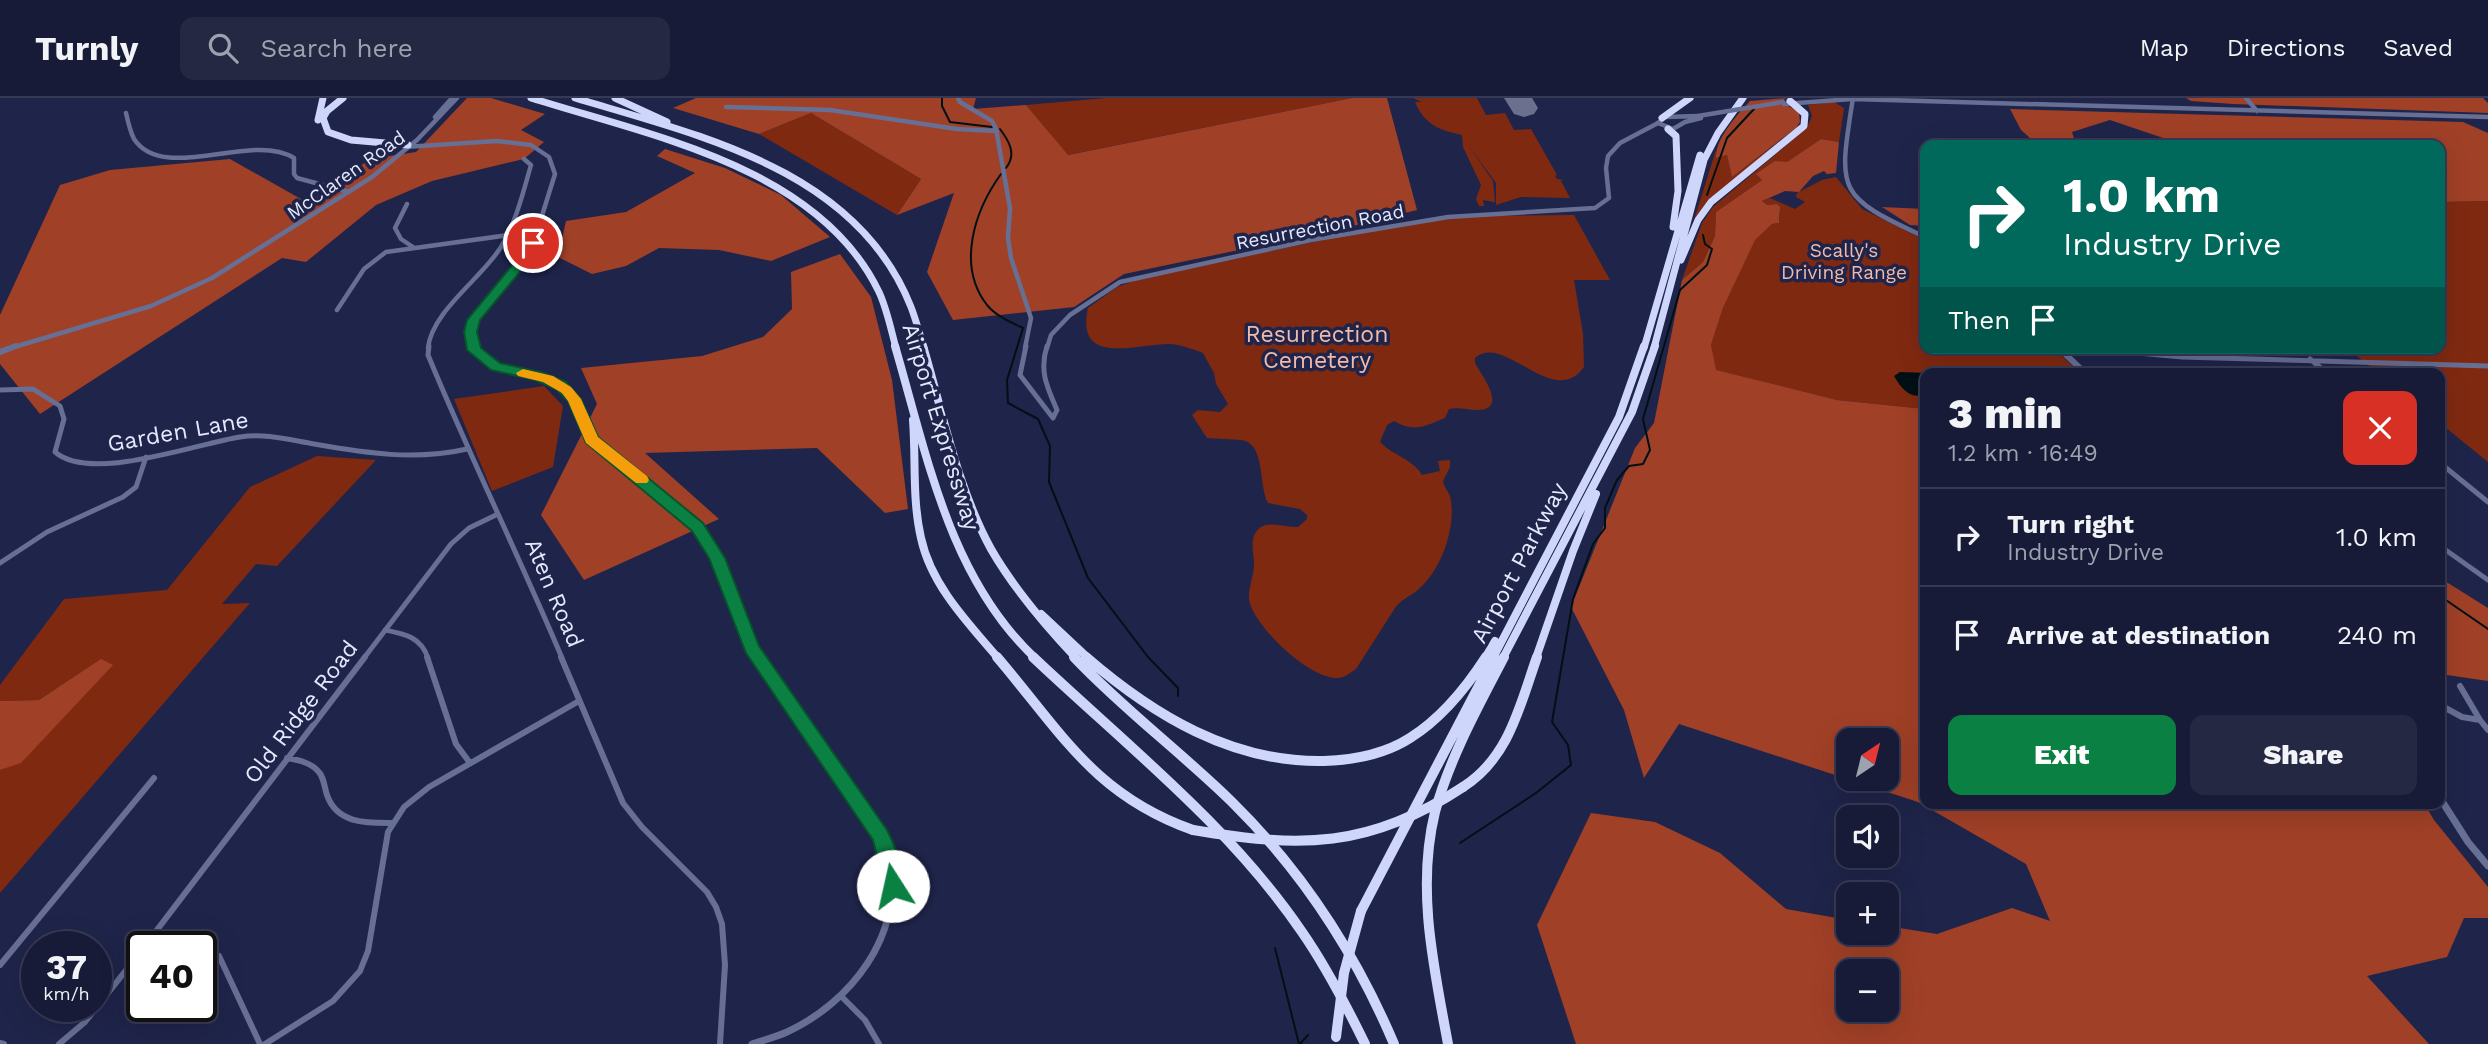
<!DOCTYPE html>
<html lang="en">
<head>
<meta charset="utf-8">
<style>
  body { margin:0; font-family:"Work Sans",sans-serif; background:#242843; color:#f1f3f6; height:100vh; display:flex; flex-direction:column; font-size:26px; white-space:nowrap }
  * { box-sizing:border-box; margin:0 }
  p { font-size:23px; color:#9ea1ae }
  .icon { flex:none; width:38px; height:38px; fill:none; stroke:currentColor; stroke-width:2; stroke-linecap:round; stroke-linejoin:round }
  .map { position:relative; flex:1; overflow:hidden }
  .details { position:absolute; left:1920px; top:270px; width:525px; height:441px; display:flex; flex-direction:column; background:#171b38; border-radius:14px; box-shadow:0 7px 28px #0002,0 0 0 2px #363953 }
  .details>* { flex:none }
  .top-card { position:absolute; left:1920px; top:42px; width:525px; height:214px; border-radius:14px; box-shadow:0 7px 28px #0002,0 0 0 2px #363953; background:#00695c; color:#fff; overflow:hidden }
  .needle { width:46px; rotate:35deg }
  .tools { position:absolute; left:1836px; top:630px; display:grid; gap:14px }
  .tools a { display:grid; place-items:center; width:63px; height:63px; border-radius:14px; background:#171b38; box-shadow:0 7px 28px #0002,0 0 0 2px #363953; font-size:35px }
  .speed { position:absolute; left:21px; top:833px; display:flex; gap:14px; font-size:35px; font-weight:700; text-align:center }
  .speed>* { display:grid; place-content:center; width:91px; height:91px; border-radius:50%; background:#171b38; box-shadow:0 7px 28px #0002,0 0 0 2px #363953; line-height:1 }
  .speed small { font-size:18px; font-weight:400 }
  .speed .limit { border:4px solid #111; border-radius:10px; background:#fff; color:#111 }
  .pin { position:absolute; display:grid; place-items:center; width:60px; height:60px; color:#fff; margin:-30px; border:4px solid #fff; border-radius:50%; box-shadow:0 2px 7px #0007 }
  .me { position:absolute; width:77px; margin:-38px; rotate:350deg; stroke-linejoin:round; filter:drop-shadow(0 0 5px #0008) }
  .turn { display:flex; align-items:center; gap:24px; height:147px; padding:0 28px; font-size:32px }
  .turn .icon { width:91px; height:91px; stroke-width:2.5 }
  .turn b { display:block; font-size:49px; line-height:60px }
  .then { display:flex; align-items:center; height:66px; padding:0 28px; background:#0003; gap:14px; font-size:26px }
  .round { display:grid; place-items:center; flex:none; width:74px; height:74px; border-radius:14px; background:#242843 }
  .overview { display:flex; align-items:center; justify-content:space-between; height:119px; padding:0 28px }
  h1 { font-size:42px; font-weight:800; line-height:52px }
  .button { display:flex; gap:14px; margin-top:auto; padding:14px 28px }
  .button a { flex:1; height:80px; border-radius:14px; background:#0b8043; color:#fff; font-size:28px; font-weight:800; line-height:80px; text-align:center }
  .button a+a { background:#242843; color:#f1f3f6 }
  ul { padding:0; list-style:none }
  li { display:flex; align-items:center; gap:21px; height:98px; padding:0 28px; border-top:2px solid #363953 }
  li div { flex:1 }
  li b { display:block; font-size:26px }
  li em { font-style:normal }
  header { display:flex; align-items:center; gap:42px; box-sizing:border-box; height:98px; padding:0 35px; background:#171b38; border-bottom:2px solid #363953 }
  header strong { font-size:33px }
  nav { display:flex; gap:38px; margin-inline-start:auto; font-size:24px }
  .search { width:490px; height:63px; background:#242843; display:flex; align-items:center; gap:18px; box-sizing:border-box; padding:0 24px; border-radius:14px; color:#9ea1ae; font-size:26px }
  .map>svg:first-child { display:block }
</style>
</head>
<body>
<header>
<strong>Turnly</strong>
<div class="search"><svg class="icon" aria-label="search" viewBox="0 0 24 24"><circle cx="10" cy="10" r="6"/><path d="M15 15l6 6"/></svg>Search here</div>
<nav><a>Map</a><a>Directions</a><a>Saved</a></nav>
</header>
<div class="map">
<svg width="2488" height="946" viewBox="0 0 2488 946">
  <rect width="100%" height="100%" fill="#1f244a"/>
  <!-- green -->
  <path fill="#802911" d="M1106 0H1352L1067 57 1026 7Z
    M1413 0H1477L1486 17 1505 15 1514 32 1531 31 1557 77 1555 78 1557 81 1563 82 1561 83 1570 100 1521 99 1496 107V85L1469 48 1493 83 1495 104 1483 102 1484 108H1479L1476 101 1481 87 1463 49 1462 37C1439 32 1425 27 1415 4H1422Z
    M1834 4 1844 10 1839 44 1821 41 1787 64 1757 77 1762 82 1716 114 1715 138 1703 164 1682 182 1702 125 1713 109 1807 30 1812 18 1808 7Z
    M811 15 921 81 897 117 759 36Z
    M1783 41 1708 102 1694 122 1716 52V60L1727 57 1732 78Z
    M1836 79 1862 111 1925 142V250H2053L2080 275H1925V311L1837 302 1715 272 1711 247 1723 210 1755 141 1772 126 1779 125 1780 115 1777 106 1767 107 1762 103 1770 100 1795 111 1805 104 1796 99 1797 95 1822 82Z
    M2488 103V364L2440 325V275H2378L2347 250H2440V104Z
    M1574 117 1610 182H1574L1583 236 1584 269C1553 312 1504 234 1475 260V265C1482 278 1509 312 1477 312 1468 312 1459 309 1449 311L1445 320C1425 328 1414 335 1394 323L1387 327 1380 344C1393 358 1412 360 1422 377L1440 373 1438 363 1450 362V369L1443 383C1444 389 1448 393 1450 398 1457 427 1442 470 1420 490 1412 498 1402 500 1395 510L1356 571C1350 575 1345 580 1337 580 1308 580 1259 532 1250 506 1246 492 1255 478 1254 464 1253 452 1249 437 1261 429 1272 423 1287 430 1298 429L1307 421V417L1300 411 1268 405C1258 387 1266 345 1241 342 1230 341 1219 341 1207 340L1192 317 1198 312 1220 314 1228 306 1216 286 1214 275 1203 255C1193 251 1181 247 1171 246 1137 245 1075 270 1088 210L1117 189 1145 179 1343 138 1439 122 1475 118Z
    M544 288 563 308 553 369 492 393 454 301Z
    M317 358 376 362 277 468 256 466 222 506 250 505 0 795V672L21 664 101 562 39 602 0 603V587L64 501 167 492 250 389Z"/>
  <!-- forest -->
  <path fill="#a04027" fill-rule="evenodd" d="M467 0H491L545 16 521 32 544 44 524 61 432 83 376 107 306 164 282 160 40 316 0 266V217L60 87 110 72 230 61 308 105 370 61 416 54Z
    M696 0H976L973 11 1026 7 1068 57 1352 0H1387L1417 112 1349 129 1124 176 1074 209 953 222 927 174 954 95 897 117 921 81 811 15 759 36 673 10Z
    M1786 0 1781 4 1799 14 1800 24 1796 30 1732 79 1727 57 1716 60C1715 41 1737 17 1750 3Z
    M2186 0H2483L2488 5V15L2233 6 2191 3Z
    M2010 11 2463 24 2488 35V103L2440 104V47H2171L2166 41 2110 22 2072 34 2076 47H2038L2021 32Z
    M1821 41 1839 44 1836 75 1827 76 1824 73 1813 78 1799 94 1785 93 1762 103 1767 107 1777 106 1780 109 1779 125 1772 126 1755 142 1723 210 1711 247 1716 272 1837 302 1925 311V705H2424L2434 722 2488 789V820H2464L2447 859 2367 878 2429 946H1576L1537 827 1591 715 1655 724 1720 755 1786 811 1848 822V835H1886L1887 828 1937 836 2012 810 2050 823 2026 766 1918 704 1679 626 1644 680 1624 612 1571 509 1635 350 1654 325 1682 182 1703 164 1715 138 1716 114 1762 82 1756 76 1775 63 1787 64ZM1848 642H1886V681H1848ZM1848 873H1886V912H1848Z
    M665 51 725 70 781 97 830 139 771 163 719 152 659 150 626 168 592 176 558 159 566 123 626 114 695 75 657 58Z
    M1882 109 1925 111V128L1910 127Z
    M840 156 871 199 892 282 908 411 885 415 817 350 645 355 719 421 584 482 541 417 597 306 581 270 702 258 763 239 792 211 791 174Z
    M2440 480 2488 510V583L2440 576Z
    M101 561 113 567 21 665 0 672V603L39 602Z"/>
  <!-- water -->
  <path fill="#011015" d="M1900 274 1929 275H1925V297C1909 301 1901 290 1894 278Z"/>
  <g fill="none" stroke-linecap="round" stroke-linejoin="round">
    <!-- stream -->
    <path stroke="#011015" stroke-width="2" d="M942 0V8L950 24 992 29
      M1000 31C1009 43 1017 56 1006 70
      M1001 76C975 112 956 167 987 207 996 218 1010 224 1023 230L1007 282 1008 305 1038 321 1050 348 1049 384 1088 480 1148 559 1178 590V598
      M1707 97 1727 40 1754 11
      M2440 498 2488 531
      M1460 745 1536 695 1571 667 1568 647 1552 624 1573 501 1593 446 1605 430V410L1617 382 1629 368 1643 366 1650 352 1643 321 1680 192 1707 167 1712 151 1705 146 1703 137
      M1275 850 1299 946
      M1300 946 1308 937"/>
    <!-- runway -->
    <path fill="#6b708f" fill-rule="evenodd" d="M1504 0H1532L1538 10 1534 16 1524 19 1514 16Z"/>
    <!-- minor-far2 -->
    <path stroke="#676f95" stroke-width="4.5" d="M958 0 960 4 992 23 996 31 1010 110 1008 140 1011 160 1031 220 1025 250
      M726 9 830 12 957 31 997 33
      M126 15C128 24 130 33 134 41 164 86 252 33 294 60V76L297 80 349 94
      M407 106 395 130 401 141 413 149
      M337 212 364 171 386 154 538 133
      M428 250C432 213 482 180 501 149 516 124 523 95 531 67L524 61
      M1047 250 1051 237 1070 217 1120 184 1311 142 1448 119 1595 110 1609 100 1606 70 1608 58 1620 45 1658 25"/>
    <!-- minor-far1 -->
    <path stroke="#676f95" stroke-width="5" d="M429 248 428 257C470 359 519 458 562 560
      M1026 248 1020 277 1053 320
      M1047 248C1039 273 1047 289 1057 312L1053 320
      M2064 255 2116 253 2182 259 2488 268
      M2310 261 2327 275
      M0 292 33 291 60 308 64 321 55 354C91 385 195 346 240 339 265 335 290 342 314 346 366 355 415 363 467 351
      M2440 365 2488 404
      M2440 448 2488 482
      M0 465 47 434 123 399 136 389 146 359
      M385 532C405 536 421 539 428 560
      M364 560 451 446 469 430 498 416"/>
    <!-- minor -->
    <path stroke="#676f95" stroke-width="6" d="M427 559 456 646 470 665
      M561 559 623 705 642 729 707 794 716 809 722 826 725 867 720 946
      M2460 588 2480 622
      M2440 607 2462 619 2480 622 2488 632
      M287 660C298 662 309 664 317 672 324 678 324 688 327 697 337 726 367 725 392 725
      M151 840 198 848 219 858 260 946
      M144 849 365 559
      M0 867 154 680
      M841 898 865 922 879 946
      M0 945 4 946
      M59 946 85 924 142 852
      M265 946 333 903 360 873 368 853 388 734 404 709 429 689 579 603"/>
    <!-- tertiary-far2 -->
    <path stroke="#676f95" stroke-width="4.5" d="M1853 0C1838 94 1836 98 1925 139
      M2246 0 2257 13
      M1784 6 1852 1 2488 19
      M1698 18 1665 19 1658 25 1673 31 1685 24 1701 20
      M435 19 452 0
      M405 49 497 43 531 47 549 59 555 76 535 140 519 167 474 222 470 234 474 250
      M11 250 151 208 212 180 372 79 417 42 457 0"/>
    <!-- tertiary-far1 -->
    <path stroke="#676f95" stroke-width="6" d="M473 248 474 252 495 269 539 278 561 288 574 301 591 341 698 429 717 460 752 550 759 560
      M2059 250 2085 275
      M0 254 16 248"/>
    <!-- tertiary -->
    <path stroke="#676f95" stroke-width="7" d="M2440 700 2468 744 2488 768
      M752 946C764 942 776 939 787 934 850 905 904 837 889 765 881 730 856 701 836 673 810 635 784 597 758 559"/>
    <!-- motorway-far2 -->
    <path stroke="#ced6fc" stroke-width="7" d="M343 0 327 13 323 20 328 34 351 42 408 47
      M531 0C651 38 819 69 879 194 887 211 891 232 896 250
      M575 0C701 38 857 72 911 209 916 222 920 237 924 250
      M615 0 667 24
      M1662 20 1690 0
      M318 22 323 0
      M1668 31 1676 38 1678 93 1673 129
      M1681 162 1698 122 1711 104 1804 28 1805 16 1790 3
      M1644 250 1700 57
      M1654 250 1704 62 1718 35 1743 0"/>
    <!-- motorway-far1 -->
    <path stroke="#ced6fc" stroke-width="8" d="M895 248C927 357 949 479 1035 560
      M923 248C943 315 957 389 991 451 1014 491 1044 526 1076 560
      M913 322C916 361 912 401 921 440 931 487 968 525 998 560
      M1041 516 1088 560
      M1485 560 1495 543
      M1493 560 1619 319 1644 248
      M1503 560 1632 314 1655 248
      M1536 560 1573 453 1596 396"/>
    <!-- motorway -->
    <path stroke="#ced6fc" stroke-width="10" d="M997 559C1061 634 1094 697 1193 732
      M1033 559C1125 646 1230 728 1302 834 1327 870 1346 907 1365 946
      M1074 559C1123 611 1181 654 1232 704 1303 774 1355 854 1394 946
      M1086 559C1153 617 1232 665 1324 663 1354 662 1385 656 1410 640 1442 620 1466 590 1486 559
      M1463 689C1509 660 1520 607 1537 559
      M1361 813 1494 559
      M1448 946C1434 870 1416 791 1435 714 1450 659 1478 609 1504 559"/>
    <!-- tertiary-bridge -->
    <path stroke="#676f95" stroke-width="4.5" d="M1698 18 1783 4"/>
    <!-- motorway-bridge -->
    <path stroke="#ced6fc" stroke-width="10" d="M1193 732C1300 750 1369 751 1463 689
      M1336 939 1344 875 1361 813"/>
  </g>
  <!-- route -->
  <path fill="#0b8043" stroke="#07532c" stroke-width="2" d="M533 141 539 145 524 169 480 222 477 234 481 250 500 265 544 275 566 284 581 301 598 339 703 425 725 460 759 548 887 732C895 748 908 777 900 794L893 797 886 794 873 742 746 555 709 460 692 433 586 345 568 303 556 291 535 282 491 272 467 252 464 234 467 222 514 165 528 142Z"/>
  <!-- slow -->
  <path fill="#f59e0b" d="M523 271 553 278 571 289 581 301 598 339 647 378 649 382 647 385H636L586 345 568 303 562 295 543 284 518 278 516 275Z"/>
  <g text-anchor="middle" dominant-baseline="central" stroke-width="7" stroke-linejoin="round" paint-order="stroke">
    <!-- far-street labels -->
    <g font-size="19" fill="#e5e9fd" stroke="#1f244a">
      <text transform="translate(346 77) rotate(-35)">McClaren Road</text>
      <text transform="translate(1320 129) rotate(-11)">Resurrection Road</text>
    </g>
    <!-- far-park labels -->
    <g font-size="19" fill="#f0bbac" stroke="#1f244a">
      <text x="1844" y="152">Scally's<tspan x="1844" dy="22">Driving Range</tspan></text>
    </g>
    <!-- park labels -->
    <g font-size="23" fill="#f0bbac" stroke="#1f244a">
      <text x="1317" y="236">Resurrection<tspan x="1317" dy="26">Cemetery</tspan></text>
    </g>
    <!-- street labels -->
    <g font-size="23" fill="#e5e9fd" stroke="#1f244a">
      <text transform="translate(941 329) rotate(73)">Airport Expressway</text>
      <text transform="translate(178 334) rotate(-10)">Garden Lane</text>
      <text transform="translate(1519 465) rotate(-62)">Airport Parkway</text>
      <text transform="translate(554 495) rotate(67)">Aten Road</text>
      <text transform="translate(301 614) rotate(-53)">Old Ridge Road</text>
    </g>
  </g>
</svg>
<div class="tools">
<a><svg class="needle" viewBox="-14 -14 28 28"><path d="M0-13l5 13h-10z" fill="#e53935"/><path d="M0 13l5-13h-10z" fill="#9ea1ae"/></svg></a>
<a><svg class="icon" aria-label="sound" viewBox="0 0 24 24"><path d="M4 9h4l5-4v14l-5-4H4zM17 9q2 3 0 6"/></svg></a>
<a>+</a>
<a>−</a>
</div>
<div class="speed"><div>37<small>km/h</small></div><div class="limit">40</div></div>
<div class="pin" style="left:533px;top:145px;background:#d93025"><svg class="icon" aria-label="arrive" viewBox="0 0 24 24"><path d="M6 21V4h12l-3 4 3 4H6"/></svg></div>
<svg class="me" style="left:893px;top:788px" viewBox="-20 -20 40 40"><circle r="19" fill="#fff"/><path d="M0-13L10 11 0 6-10 11z" fill="#0b8043"/></svg>
<div class="top-card">
<div class="turn"><svg class="icon" aria-label="right" viewBox="0 0 24 24"><path d="M7 20v-9h11M14 6l5 5-5 5"/></svg><div><b>1.0 km</b>Industry Drive</div></div>
<div class="then">Then<svg class="icon" aria-label="arrive" viewBox="0 0 24 24"><path d="M6 21V4h12l-3 4 3 4H6"/></svg></div>
</div>
<section class="details">
<div class="overview"><div><h1>3 min</h1><p>1.2 km · 16:49</p></div><a class="round" style="background:#d93025;color:#fff"><svg class="icon" aria-label="close" viewBox="0 0 24 24"><path d="M6 6l12 12M18 6L6 18"/></svg></a></div>
<ul>
<li><svg class="icon" aria-label="right" viewBox="0 0 24 24"><path d="M7 20v-9h11M14 6l5 5-5 5"/></svg><div><b>Turn right</b><p>Industry Drive</p></div><em>1.0 km</em></li>
<li><svg class="icon" aria-label="arrive" viewBox="0 0 24 24"><path d="M6 21V4h12l-3 4 3 4H6"/></svg><div><b>Arrive at destination</b></div><em>240 m</em></li>
</ul>
<div class="button"><a>Exit</a><a>Share</a></div>
</section>
</div>
</body>
</html>
